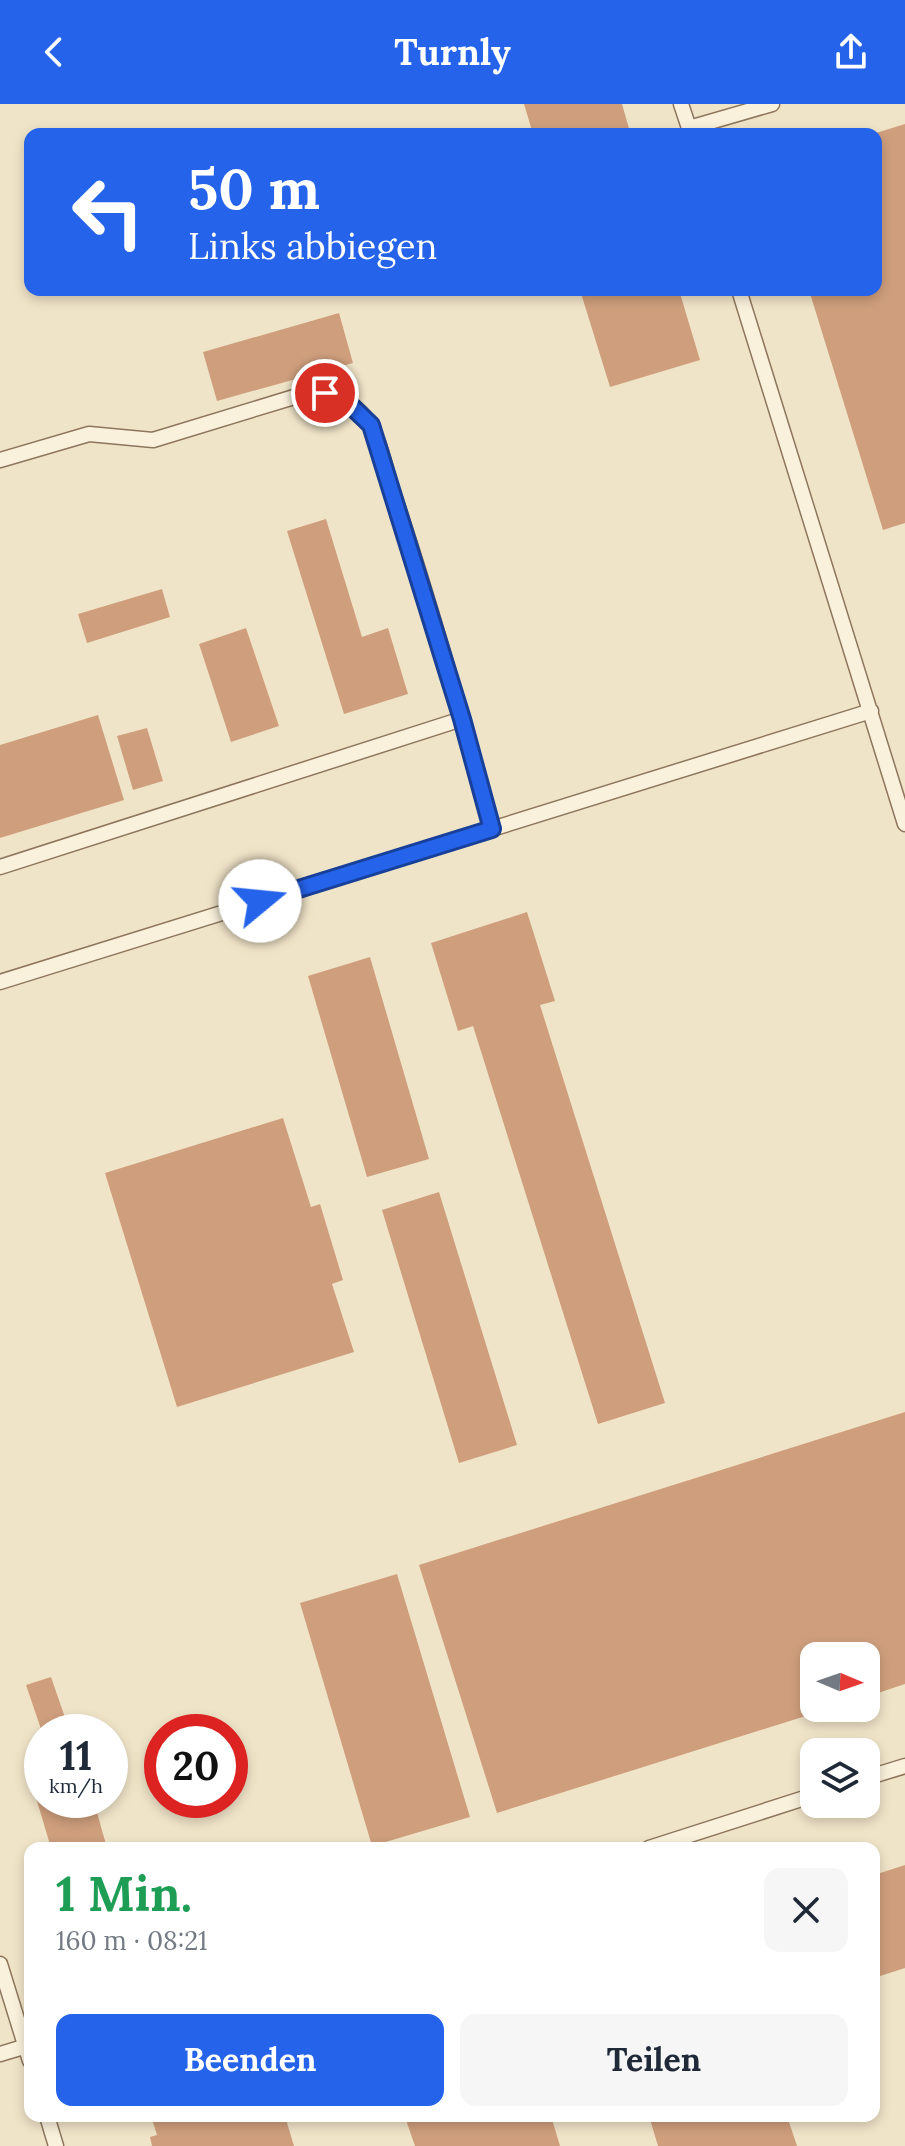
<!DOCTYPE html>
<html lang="de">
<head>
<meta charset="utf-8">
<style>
  body { margin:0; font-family:Lora,serif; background:#f6f6f7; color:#1f2937; height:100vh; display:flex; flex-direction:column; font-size:30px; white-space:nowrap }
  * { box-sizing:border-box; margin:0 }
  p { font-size:26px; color:#747a83 }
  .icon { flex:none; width:44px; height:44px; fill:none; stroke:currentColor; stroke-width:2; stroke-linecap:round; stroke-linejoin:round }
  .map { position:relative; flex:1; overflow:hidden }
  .sheet { position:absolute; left:24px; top:1738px; width:856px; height:280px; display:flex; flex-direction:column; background:#fff; border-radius:16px; box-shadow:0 4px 12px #0003 }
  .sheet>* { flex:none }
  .guide { position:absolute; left:24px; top:24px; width:858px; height:168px; border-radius:16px; box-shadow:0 4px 12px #0003; background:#2563eb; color:#fff; overflow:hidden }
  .needle { width:52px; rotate:92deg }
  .fabs { position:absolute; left:800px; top:1538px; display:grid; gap:16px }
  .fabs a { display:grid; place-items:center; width:80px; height:80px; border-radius:16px; background:#fff; box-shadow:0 4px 12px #0003; font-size:40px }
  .speed { position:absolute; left:24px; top:1610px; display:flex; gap:16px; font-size:40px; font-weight:700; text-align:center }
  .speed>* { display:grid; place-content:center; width:104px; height:104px; border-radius:50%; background:#fff; box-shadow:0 4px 12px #0003; line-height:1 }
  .speed small { font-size:20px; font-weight:400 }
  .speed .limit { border:12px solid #d22; background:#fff; color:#111 }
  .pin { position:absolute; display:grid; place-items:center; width:68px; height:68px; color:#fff; margin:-34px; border:4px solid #fff; border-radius:50%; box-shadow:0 2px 8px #0007 }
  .me { position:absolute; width:88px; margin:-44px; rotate:73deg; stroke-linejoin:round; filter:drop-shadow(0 0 6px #0008) }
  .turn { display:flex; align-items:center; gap:28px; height:168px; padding:0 32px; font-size:36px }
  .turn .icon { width:104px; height:104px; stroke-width:2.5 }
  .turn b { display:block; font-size:56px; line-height:68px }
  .round { display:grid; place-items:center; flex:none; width:84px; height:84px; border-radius:16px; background:#f6f6f7 }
  .summary { display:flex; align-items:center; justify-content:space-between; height:136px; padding:0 32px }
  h1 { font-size:48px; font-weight:700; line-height:60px; color:#1e9e55 }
  .cta { display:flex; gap:16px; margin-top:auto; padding:16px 32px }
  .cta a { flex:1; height:92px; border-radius:16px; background:#2563eb; color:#fff; font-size:32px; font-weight:700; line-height:92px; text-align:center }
  .cta a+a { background:#f6f6f7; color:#1f2937 }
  header { display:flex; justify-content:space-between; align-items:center; height:104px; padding:0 32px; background:#2563eb; color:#fff; font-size:36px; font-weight:700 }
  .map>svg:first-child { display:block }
</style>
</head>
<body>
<header><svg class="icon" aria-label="back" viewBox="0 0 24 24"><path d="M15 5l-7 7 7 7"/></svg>Turnly<svg class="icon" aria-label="share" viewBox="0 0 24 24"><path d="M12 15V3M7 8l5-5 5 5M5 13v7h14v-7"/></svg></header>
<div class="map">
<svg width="905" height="2042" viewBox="0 0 905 2042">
  <rect width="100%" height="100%" fill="#f0e4c8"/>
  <!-- building -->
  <path fill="#cf9f7d" d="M524 0H622L630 28 640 25 642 30H533Z
    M905 20V419L883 426 809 186H876V29Z
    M580 186H679L700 256 610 283Z
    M339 209 353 259 217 297 203 248Z
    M326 415 362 533 388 524 408 590 344 610 287 427Z
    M162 485 170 513 87 539 78 510Z
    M246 524 279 622 231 638 199 540Z
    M98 611 124 696 0 734V641Z
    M147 624 163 677 133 686 117 632Z
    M527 808 555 897 540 901 665 1299 598 1320 473 922 458 927 431 839Z
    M370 853 429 1055 367 1073 308 872Z
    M283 1014 311 1103 320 1100 343 1176 332 1180 354 1248 177 1303 105 1069Z
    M439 1088 517 1341 459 1359 382 1106Z
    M905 1308V1580L866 1593V1552H814V1604L828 1605 497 1709 419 1461Z
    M397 1470 470 1713 372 1742 300 1499Z
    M51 1573 70 1628H42L26 1581Z
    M42 1685V1696H74L78 1710 96 1705 107 1744H51L34 1687Z
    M905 1761V1864L874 1874V1771Z
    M151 2012H285L294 2042H152L150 2033 157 2031Z
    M410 2012H551L560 2042H415L406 2016Z
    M649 2012H787L797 2042H658Z"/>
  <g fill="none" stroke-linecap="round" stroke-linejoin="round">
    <defs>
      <path id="lane" d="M681 0 691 30
        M689 24 772 0
        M739 186 905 720
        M0 356 89 330 153 336 304 290C326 289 345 292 360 308 379 326 384 361 392 386 430 497 461 612 492 725
        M0 763 462 615
        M0 878 871 607
        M866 1674 905 1662
        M649 1744 814 1691
        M0 1860 30 1957
        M0 1950 30 1941
        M47 2012 56 2042"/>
    </defs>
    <!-- lane casing -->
    <use href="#lane" stroke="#8d765c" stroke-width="17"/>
    <!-- lane -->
    <use href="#lane" stroke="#faf1dc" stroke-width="14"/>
  </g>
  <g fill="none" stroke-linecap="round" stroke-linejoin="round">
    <defs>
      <path id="route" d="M260 797 492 725 462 615 371 321 345 296 325 289"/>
    </defs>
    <!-- route casing -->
    <use href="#route" stroke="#184099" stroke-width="20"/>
    <!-- route -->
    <use href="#route" stroke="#2563eb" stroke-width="14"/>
  </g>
</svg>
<div class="fabs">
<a><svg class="needle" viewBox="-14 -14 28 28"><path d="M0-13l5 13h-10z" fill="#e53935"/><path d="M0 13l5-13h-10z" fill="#747a83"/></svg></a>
<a><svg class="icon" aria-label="layers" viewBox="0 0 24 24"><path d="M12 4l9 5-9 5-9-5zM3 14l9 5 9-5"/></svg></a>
</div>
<div class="speed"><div>11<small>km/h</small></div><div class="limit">20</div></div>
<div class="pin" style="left:325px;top:289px;background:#d93025"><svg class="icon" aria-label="arrive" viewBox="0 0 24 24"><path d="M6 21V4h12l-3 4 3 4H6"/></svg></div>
<svg class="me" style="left:260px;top:797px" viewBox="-20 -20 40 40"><circle r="19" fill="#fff"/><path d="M0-13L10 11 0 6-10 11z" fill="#2563eb"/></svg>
<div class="guide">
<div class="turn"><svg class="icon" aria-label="left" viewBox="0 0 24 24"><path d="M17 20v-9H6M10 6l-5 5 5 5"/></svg><div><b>50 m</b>Links abbiegen</div></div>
</div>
<section class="sheet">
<div class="summary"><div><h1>1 Min.</h1><p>160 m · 08:21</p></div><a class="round"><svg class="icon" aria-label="close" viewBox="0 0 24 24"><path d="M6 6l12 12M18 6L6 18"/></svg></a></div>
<div class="cta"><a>Beenden</a><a>Teilen</a></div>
</section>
</div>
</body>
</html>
